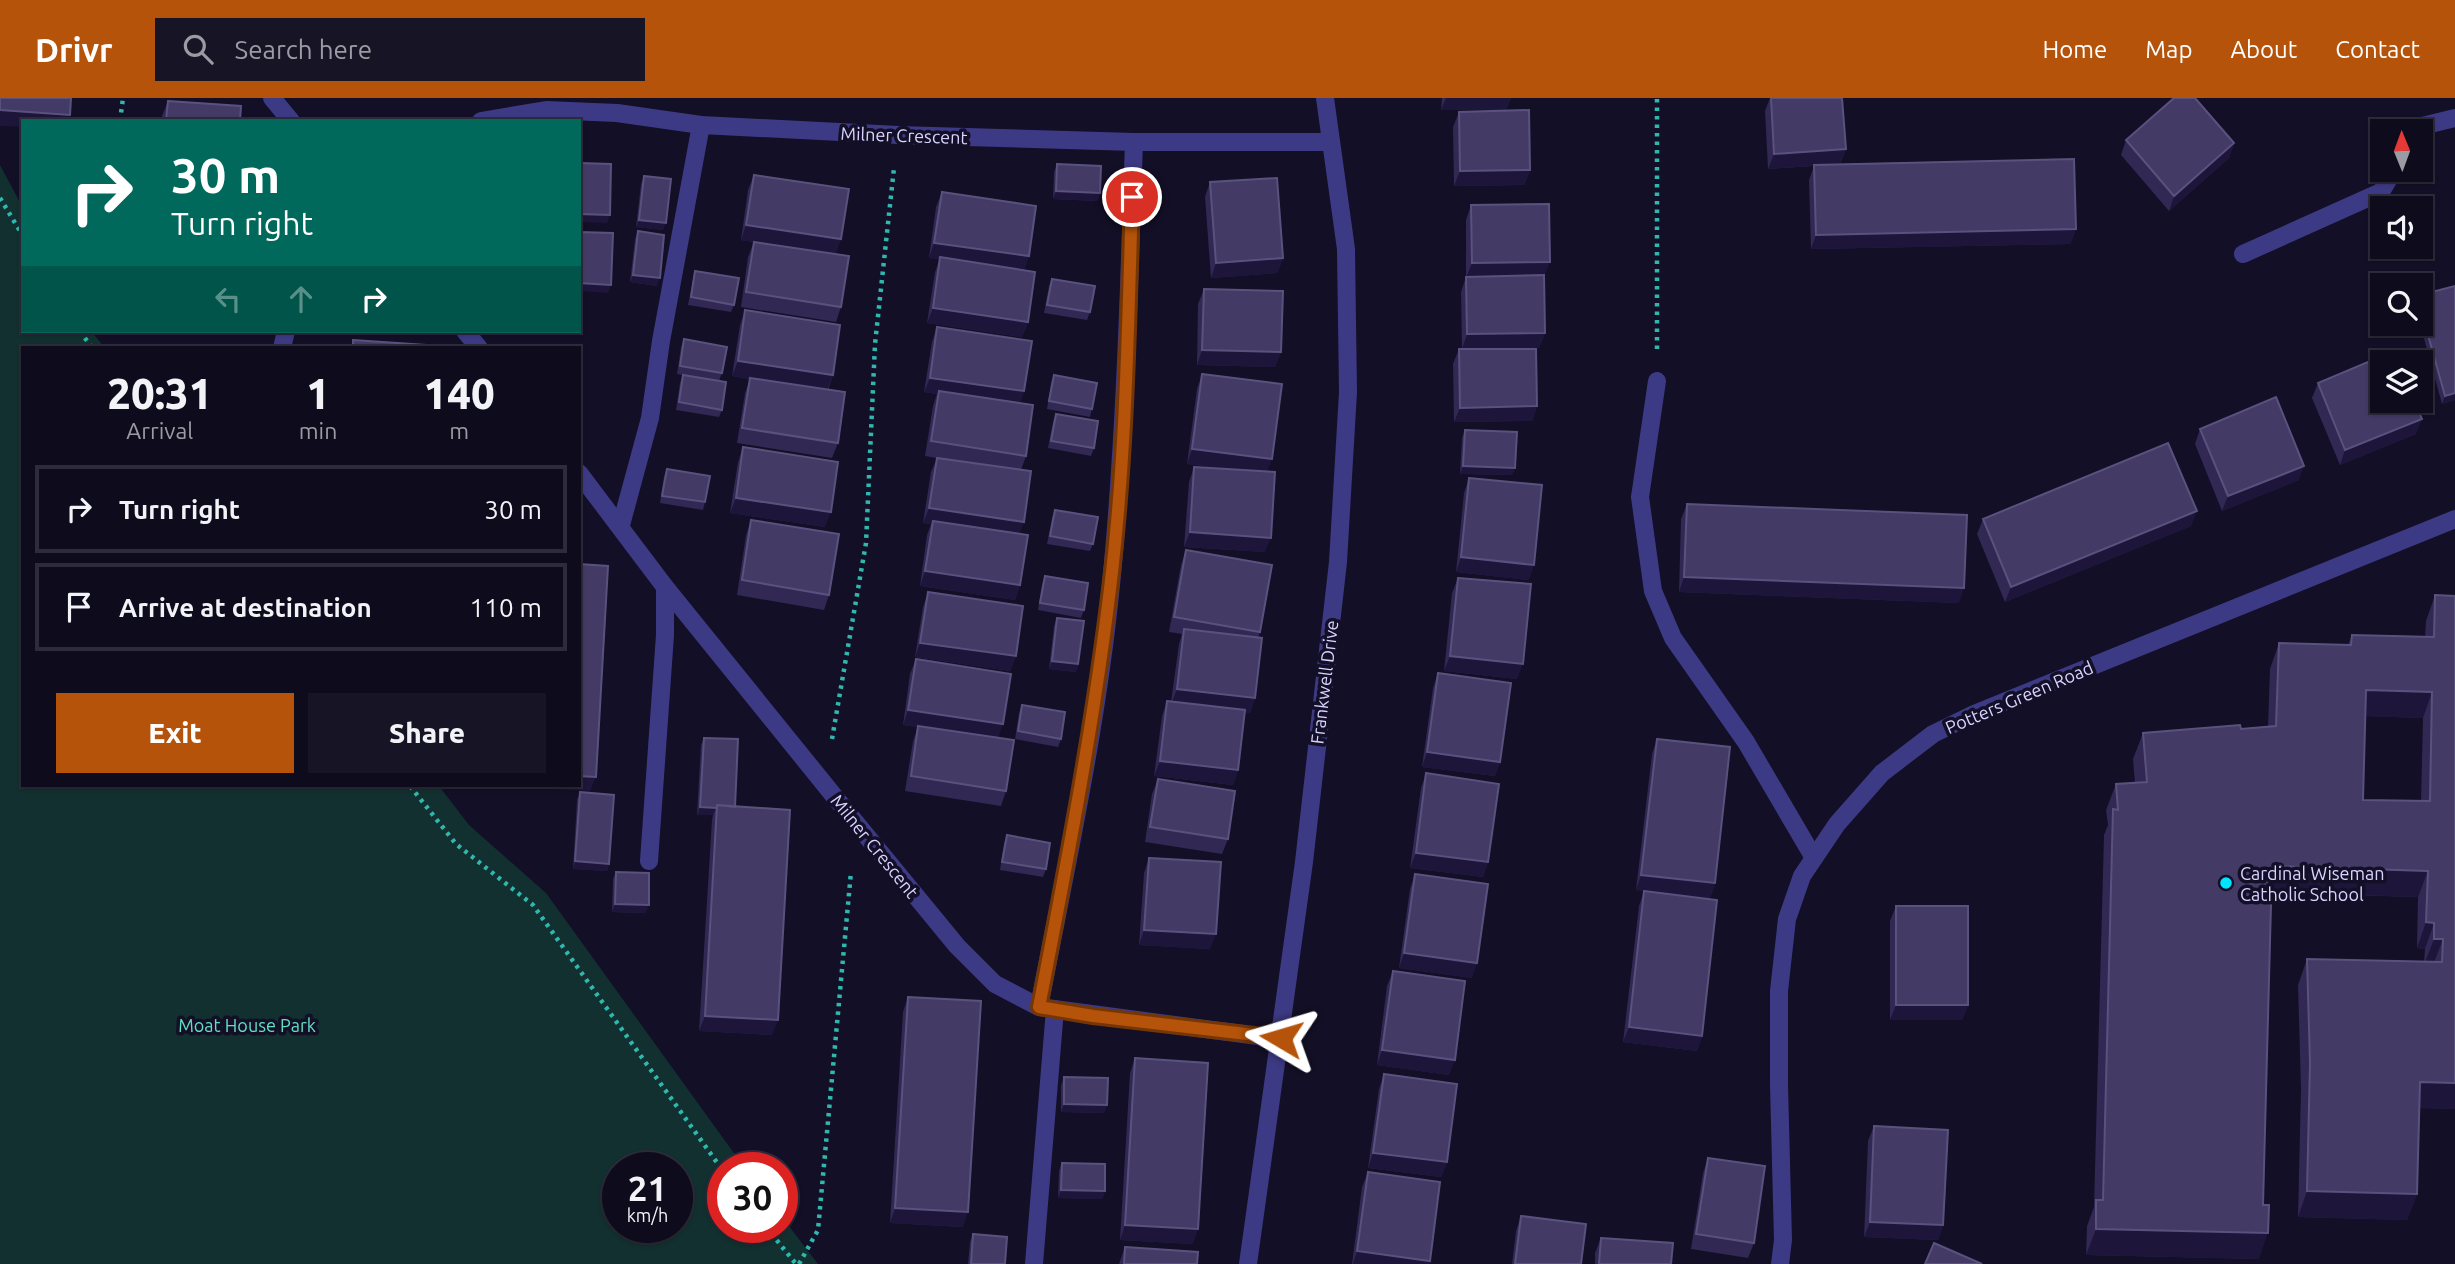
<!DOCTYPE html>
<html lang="en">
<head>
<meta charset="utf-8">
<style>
  body { margin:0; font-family:Ubuntu,sans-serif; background:#171425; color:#f1f3f6; height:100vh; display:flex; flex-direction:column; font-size:26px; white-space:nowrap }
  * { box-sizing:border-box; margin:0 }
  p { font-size:23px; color:#9b9ba3 }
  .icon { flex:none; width:38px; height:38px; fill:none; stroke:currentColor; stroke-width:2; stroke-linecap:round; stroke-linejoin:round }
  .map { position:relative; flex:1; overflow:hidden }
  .side { position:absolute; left:21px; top:248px; width:560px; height:441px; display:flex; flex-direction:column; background:#0e0b1c; border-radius:0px; box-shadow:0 2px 5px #0004,0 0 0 2px #2e2b3b }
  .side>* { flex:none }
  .hud { position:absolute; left:21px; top:21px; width:560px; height:214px; border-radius:0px; box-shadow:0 2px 5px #0004,0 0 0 2px #2e2b3b; background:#00695c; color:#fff; overflow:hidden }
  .needle { width:46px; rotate:359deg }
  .tools { position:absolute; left:2370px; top:21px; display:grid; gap:14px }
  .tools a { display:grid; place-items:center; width:63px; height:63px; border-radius:0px; background:#0e0b1c; box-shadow:0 2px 5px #0004,0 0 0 2px #2e2b3b; font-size:35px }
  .speed { position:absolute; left:602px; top:1054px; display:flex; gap:14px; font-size:35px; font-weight:700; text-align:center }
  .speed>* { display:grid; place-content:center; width:91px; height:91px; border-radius:50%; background:#0e0b1c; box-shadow:0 2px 5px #0004,0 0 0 2px #2e2b3b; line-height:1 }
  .speed small { font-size:18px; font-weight:400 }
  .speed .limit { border:10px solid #d22; background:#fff; color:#111 }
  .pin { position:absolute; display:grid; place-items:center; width:60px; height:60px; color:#fff; margin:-30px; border:4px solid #fff; border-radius:50%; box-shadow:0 2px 7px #0007 }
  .me { position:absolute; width:77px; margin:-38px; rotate:277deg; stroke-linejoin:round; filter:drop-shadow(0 0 5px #0008) }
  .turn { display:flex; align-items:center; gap:24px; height:147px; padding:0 35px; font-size:32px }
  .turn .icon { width:91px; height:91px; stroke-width:2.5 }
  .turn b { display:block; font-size:49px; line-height:60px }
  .lanes { display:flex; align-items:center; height:66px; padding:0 35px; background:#0003; justify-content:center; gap:35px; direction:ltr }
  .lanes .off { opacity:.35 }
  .eta { display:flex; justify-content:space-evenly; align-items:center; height:119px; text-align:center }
  .eta b { font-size:42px; font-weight:800; line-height:49px }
  .action { display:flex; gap:14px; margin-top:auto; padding:14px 35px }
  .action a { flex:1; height:80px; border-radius:0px; background:#b45309; color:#fff; font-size:28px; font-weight:800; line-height:80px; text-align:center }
  .action a+a { background:#171425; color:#f1f3f6 }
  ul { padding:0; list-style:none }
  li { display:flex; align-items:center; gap:21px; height:88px; margin:0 14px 10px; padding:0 21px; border:4px solid #2e2b3b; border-radius:0px }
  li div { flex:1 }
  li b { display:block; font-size:26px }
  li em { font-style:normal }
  header { display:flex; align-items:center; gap:42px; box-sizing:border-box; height:98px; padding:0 35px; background:#b45309; color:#fff }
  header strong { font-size:33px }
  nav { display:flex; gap:38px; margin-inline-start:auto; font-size:24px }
  .search { width:490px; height:63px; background:#171425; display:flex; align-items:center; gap:18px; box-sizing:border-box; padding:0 24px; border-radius:0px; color:#9b9ba3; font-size:26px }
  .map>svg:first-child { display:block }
</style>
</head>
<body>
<header>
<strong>Drivr</strong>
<div class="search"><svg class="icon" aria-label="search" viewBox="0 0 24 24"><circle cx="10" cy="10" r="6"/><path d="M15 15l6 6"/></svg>Search here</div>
<nav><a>Home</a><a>Map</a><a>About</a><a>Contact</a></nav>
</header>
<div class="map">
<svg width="2455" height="1166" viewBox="0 0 2455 1166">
  <rect width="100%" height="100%" fill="#130f26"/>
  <!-- green -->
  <path fill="#12302f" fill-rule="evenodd" d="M0 67 23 110V233H91L105 250H23V688H439L469 727 546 795 744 1069H723V1129H782V1119L818 1166H0ZM677 1069V1129H618V1069Z"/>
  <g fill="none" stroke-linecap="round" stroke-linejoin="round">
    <!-- path -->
    <path stroke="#2fb8b0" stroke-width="4.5" stroke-dasharray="3.5 5" stroke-linecap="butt" d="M120 23 123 0
      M0 100 23 138
      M80 233 92 250
      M1657 251V0
      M832 641 866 445 875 246 894 70
      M410 688 456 746 533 807 723 1073
      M766 1129 796 1166
      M799 1166 818 1132 851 774"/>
    <!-- service -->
    <path stroke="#3d3a85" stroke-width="18" d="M272 0 291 23
      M2416 33 2418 29 2455 20
      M2243 156 2381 94 2394 72
      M282 250 286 233
      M1657 283 1640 399 1653 493 1673 540 1746 644 1814 760
      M621 427 650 320 661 243 701 27
      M649 763 665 537V489
      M1039 909C1066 769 1097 629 1111 487 1125 340 1129 192 1134 44
      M1034 1166 1055 911"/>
    <!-- minor -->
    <path stroke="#3d3a85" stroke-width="18" d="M481 23 546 12 617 15 701 27 898 37 1134 44H1330
      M465 233 479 250
      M579 375 665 489 851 719 957 848 995 886 1039 909 1281 941
      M1248 1166 1304 764 1338 464 1348 294 1346 151 1325 0
      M1780 1166 1783 1142 1779 987V893L1787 821 1802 778 1837 726 1882 675 1933 636 1974 616 2455 421"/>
  </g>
  <!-- wall -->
  <path fill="#312854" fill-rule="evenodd" d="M1442 0H1511L1506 12H1441Z
    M1770 0H1842L1846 51 1840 66 2076 131 2070 146 1811 151 1809 82 1814 68 1768 71 1765 13Z
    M168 3 240 23H162V18Z
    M1459 14 1530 72 1524 87 1454 88 1453 29Z
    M2126 42 2234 45 2229 60 2169 113 2121 57Z
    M1057 66 1100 95 1097 103 1053 101 1054 74Z
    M754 77 836 156 741 142 748 92Z
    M644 78 663 132 636 129 641 86Z
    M1210 84 1283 160 1277 175 1211 180 1205 99Z
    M942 94 1024 172 1028 224 1022 239 927 225 935 174 940 161 929 160 936 109Z
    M1471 107 1544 179 1545 235 1539 250 1462 251 1461 194 1466 179V122Z
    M638 133 657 188 630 184 635 141Z
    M754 144 841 209 836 224 741 209 748 159Z
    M695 173 734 207 731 214 688 207 693 181Z
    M1052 181 1090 214 1087 222 1044 215 1049 188Z
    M1204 191 1281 254 1275 269 1197 267 1198 206Z
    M2420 197 2455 302 2442 306 2420 226Z
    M745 212 833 277 828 292 838 345 832 360 737 345 745 295 750 281 732 278 740 227Z
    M937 229 1024 293 1020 305 1026 358 1021 372 1024 424 1019 436 1020 487 1015 502 920 488 927 437 931 426 923 425 931 374 937 360 925 358 933 308 937 296 924 294 932 244Z
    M684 241 722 275 719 283 677 276 681 249Z
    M1459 251 1537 308 1532 323 1454 324 1453 266Z
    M1202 276 1267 374 1265 454 1184 449 1189 384 1194 369 1227 371 1187 366 1197 291Z
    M683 277 722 312 719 319 676 312 680 285Z
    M1054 277 1092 311 1090 319 1047 311 1051 285Z
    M2318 285 2416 336 2340 367 2312 300Z
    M1056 316 1094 350 1091 358 1048 350 1053 324Z
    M2200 331 2299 382 2222 413 2195 346Z
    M1465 332 1515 370 1512 377 1460 376 1462 340Z
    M743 349 825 429 730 415 738 364Z
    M667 371 705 404 703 412 660 405 664 378Z
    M1469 380 1529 482 1456 474 1464 395Z
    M1687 406 1959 505 1679 494 1681 421Z
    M1055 412 1093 446 1090 453 1047 446 1052 420Z
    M1983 421 2191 428 2005 504 1977 436Z
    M751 422 829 497 824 512 737 497 746 437Z
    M1186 452 1260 534 1258 540 1255 600 1250 615 1245 614 1238 672 1233 687 1154 678 1162 618 1167 603 1171 604 1179 546 1182 536 1169 534 1181 467Z
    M1045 478 1084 512 1081 520 1038 512 1042 486Z
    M1458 480 1517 581 1444 573 1452 495Z
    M928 494 1016 558 1010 573 915 559 923 509Z
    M2435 497 2455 498V1011L2419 1010 2417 1096 2407 1122 2298 1119 2301 991 2298 887 2307 861 2424 864 2425 851 2417 850 2418 799 2271 795 2259 1161 2086 1157 2087 1128 2094 1109 2104 737 2108 727 2106 712 2116 686 2135 685 2133 661 2143 635 2268 629 2270 571 2279 545 2348 547 2352 537 2425 539 2426 523ZM2365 618 2423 620 2421 703 2363 702Z
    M1057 520 1078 566 1076 574 1049 571 1054 528Z
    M916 561 998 640 1006 693 1001 708 905 693 913 643 918 629 903 627 910 576Z
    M1438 575 1500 664 1495 678 1422 669 1433 590Z
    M1022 607 1061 641 1058 649 1015 641 1019 615Z
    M704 640 735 709 772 937 699 933 712 722 713 717H697L701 647Z
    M1657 641 1715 785 1710 800 1636 792 1652 656Z
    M1426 675 1488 764 1483 779 1410 770 1421 690Z
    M1158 681 1228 741 1222 756 1145 744 1152 696Z
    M580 694 609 766 607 773 573 771 577 702Z
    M1007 737 1046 771 1043 779 1000 772 1004 745Z
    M1149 760 1210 851 1139 847 1144 775Z
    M616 774 646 815 612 814 613 781Z
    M1415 776 1472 880 1399 870 1410 791Z
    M1644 793 1702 938 1697 953 1623 944 1639 808Z
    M1896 808 1968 907 1962 922H1890V823Z
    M1393 873 1449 977 1377 967 1387 888Z
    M908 899 963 1129 890 1125 903 914Z
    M1135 960 1193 1146 1120 1142 1130 975Z
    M1384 976 1447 1064 1441 1079 1368 1070 1379 991Z
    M1064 979 1107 1007 1104 1015 1061 1014V987Z
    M1874 1028 1943 1127 1938 1142 1864 1139 1868 1043Z
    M1708 1060 1754 1145 1748 1160 1691 1151 1703 1075Z
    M1062 1065 1105 1093 1102 1101 1058 1100 1059 1073Z
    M1368 1074 1430 1163 1429 1166H1352L1362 1089Z
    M1521 1118 1581 1166H1512L1516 1133Z
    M973 1136 1005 1166H968L970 1144Z
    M1601 1140 1671 1166H1595V1155Z
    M1125 1149 1197 1166H1119Z"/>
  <!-- shaded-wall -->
  <path fill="#1d163a" d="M1446 0H1511L1506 12H1441Z
    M0 12 70 17 68 23H23V29L0 28Z
    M2234 45 2229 60 2169 113 2174 98Z
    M1846 51 1840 66 1768 71 1774 56Z
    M1530 72 1524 87 1454 88 1460 73Z
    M1056 93 1100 95 1097 103 1053 101Z
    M579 116 610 117 607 125 579 124Z
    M639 122 666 125 663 132 636 129Z
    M746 127 841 141 836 156 741 142Z
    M2076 131 2070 146 1811 151 1816 137Z
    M934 145 1029 158 1024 173 929 160Z
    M1283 160 1277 175 1211 180 1216 165Z
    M1550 164 1544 179 1466 180 1472 165Z
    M633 177 660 180 657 188 630 184Z
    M579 185 611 187 608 195 579 193Z
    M933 210 1028 224 1022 239 927 225Z
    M1545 235 1539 250 1462 251 1467 236Z
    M1202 252 1281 254 1275 269 1197 267Z
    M738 263 833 277 827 292 732 278Z
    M930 280 1024 293 1019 308 939 293 937 296 924 294Z
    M2455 295V302L2442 306 2445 298Z
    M1537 308 1532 323 1454 324 1460 310Z
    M2422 321 2416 336 2340 367 2345 352Z
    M1192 351 1272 361 1266 376 1187 366Z
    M1463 368 1515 370 1512 377 1460 376Z
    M2304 368 2299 382 2222 413 2228 398Z
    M736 400 831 414 825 429 730 415Z
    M929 410 1024 424 1018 439 933 423 931 426 923 425Z
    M2197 413 2191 428 2005 504 2011 489Z
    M1190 434 1271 440 1265 454 1184 449Z
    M1461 459 1534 467 1529 482 1456 474Z
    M925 473 1020 487 1015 502 920 488Z
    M1684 479 1964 490 1959 505 1679 494Z
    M920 545 1016 558 1010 573 915 559Z
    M1450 558 1523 566 1517 581 1444 573Z
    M1052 563 1078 566 1076 574 1049 571Z
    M1177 591 1255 600 1250 615 1171 606Z
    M2366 592 2432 594 2423 620 2356 618Z
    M908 612 1003 626 998 641 903 627Z
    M1427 654 1500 664 1495 678 1422 669Z
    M1160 663 1238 672 1233 687 1154 678Z
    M579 678 596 679 590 693 517 689 518 688H579Z
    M700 709 716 710 713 717H697Z
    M1416 755 1488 764 1483 779 1410 770Z
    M575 763 609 766 607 773 573 771Z
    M2272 768 2428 773 2418 799 2262 794Z
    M1641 777 1715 785 1710 800 1636 792Z
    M615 806 649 807 646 815 612 814Z
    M2426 824 2434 825 2425 851 2417 850Z
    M1144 832 1216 836 1210 851 1139 847Z
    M2434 841H2443L2433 867H2424Z
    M1404 855 1477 865 1472 880 1399 870Z
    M1896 907H1968L1962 922H1890Z
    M705 918 778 922 772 937 699 933Z
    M1629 929 1702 938 1697 953 1623 944Z
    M1382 952 1455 962 1449 977 1377 967Z
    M2420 984 2455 985V1011L2410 1010Z
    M1064 1006 1107 1007 1104 1015 1061 1014Z
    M1373 1055 1447 1064 1441 1079 1368 1070Z
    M1061 1092 1105 1093 1102 1101 1058 1100Z
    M2307 1093 2417 1096 2407 1122 2298 1119Z
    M895 1110 968 1114 963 1129 890 1125Z
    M1870 1124 1943 1127 1938 1142 1864 1139Z
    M1125 1127 1198 1131 1193 1146 1120 1142Z
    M2096 1131 2268 1135 2259 1161 2086 1157Z
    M1357 1153 1430 1163 1429 1166H1353Z"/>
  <!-- building -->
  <path fill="#433a66" stroke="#5a527e" stroke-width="2" fill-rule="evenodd" d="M0 0H71L70 17 0 12Z
    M1771 0H1842L1846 51 1774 56Z
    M2174 0H2195L2234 45 2174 98 2126 42Z
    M168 3 241 8 240 23H166Z
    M1529 12 1530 72 1460 73 1459 14Z
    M2074 61 2076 131 1816 137 1814 67Z
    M579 65 611 66 610 117 579 116Z
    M1057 66 1101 68 1100 95 1056 93Z
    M754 77 849 91 841 141 746 127Z
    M644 78 671 81 666 125 639 122Z
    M1277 80 1283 160 1216 165 1210 84Z
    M942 94 1036 108 1029 158 934 145Z
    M1549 106 1550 164 1472 165 1471 107Z
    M638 133 664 137 660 180 633 177Z
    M579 134 613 135 611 187 579 185Z
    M754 144 849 158 841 209 746 194Z
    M940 159 1035 174 1028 224 933 210Z
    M695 173 739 180 734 207 691 199Z
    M1544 177 1545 235 1467 236 1466 179Z
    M1052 181 1095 188 1090 214 1047 207Z
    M2455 188V295L2445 298 2420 208V197Z
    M1204 191 1283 193 1281 254 1202 252Z
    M745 212 840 227 833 277 738 263Z
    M937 229 1032 243 1024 293 930 280Z
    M684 241 727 249 722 275 680 268Z
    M353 242 426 247V250H353Z
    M1459 251H1536L1537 308 1460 310Z
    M2394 253 2399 264H2382V303H2414L2422 321 2345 352 2318 285Z
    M1202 276 1282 286 1272 361 1192 351Z
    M683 277 726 284 722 312 679 304Z
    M1054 277 1097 285 1092 311 1049 303Z
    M750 280 845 294 838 345 742 330Z
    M939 293 1033 307 1026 358 931 343Z
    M2276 299 2304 368 2228 398 2200 331Z
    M1056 316 1098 323 1094 350 1051 343Z
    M1465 332 1517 334 1515 370 1463 368Z
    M2168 345 2197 413 2011 489 1983 421Z
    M743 349 838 364 831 414 736 400Z
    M937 360 1031 373 1024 424 929 410Z
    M1194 369 1275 374 1271 440 1190 434Z
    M667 371 710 378 705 404 662 398Z
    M1469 380 1542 387 1534 467 1461 459Z
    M1687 406 1967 417 1964 490 1684 479Z
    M1055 412 1098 419 1093 446 1050 438Z
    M751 422 839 436 829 497 742 482Z
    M933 423 1028 437 1020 487 925 473Z
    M1186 452 1272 467 1260 534 1174 519Z
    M579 466 608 468 596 679 579 678Z
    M1045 478 1088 485 1084 512 1040 505Z
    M1458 480 1531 486 1523 566 1450 558Z
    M928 494 1023 508 1016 558 920 545Z
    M2435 497 2455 498V985L2420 984 2417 1096 2307 1093 2310 965 2307 861 2442 864 2443 841H2434V825L2426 824 2428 773 2272 768 2263 1107H2269L2268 1135 2096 1131V1102H2103L2113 711 2118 712 2116 686 2147 684 2143 635 2240 627 2241 631 2276 628 2279 545 2351 547 2352 537 2434 539ZM2366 592 2432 594 2430 703 2363 702Z
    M1057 520 1084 523 1078 566 1052 563Z
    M1184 531 1262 540 1255 600 1177 591Z
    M916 561 1011 576 1003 626 908 612Z
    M1438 575 1511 585 1500 664 1427 654Z
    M1167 603 1245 612 1238 672 1160 663Z
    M1022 607 1065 614 1061 641 1018 633Z
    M918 628 1014 642 1006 693 911 678Z
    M704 640 738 641 735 709 717 707V710L700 709Z
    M1657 641 1730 649 1715 785 1641 777Z
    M1426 675 1499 686 1488 764 1416 755Z
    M1158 681 1235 693 1228 741 1150 729Z
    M580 694 614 697 609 766 575 763Z
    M717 707 790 712 778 922 705 918Z
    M1007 737 1050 745 1046 771 1002 764Z
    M1149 760 1221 764 1216 836 1144 832Z
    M616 774 649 775V807L615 806Z
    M1415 776 1488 786 1477 865 1404 855Z
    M1644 793 1717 802 1702 938 1629 929Z
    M1896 808H1968V907H1896Z
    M1393 873 1465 883 1455 962 1382 952Z
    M908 899 981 903 968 1114 895 1110Z
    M1135 960 1208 965 1198 1131 1125 1127Z
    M1384 976 1457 986 1447 1064 1373 1055Z
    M1064 979 1108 980 1107 1007 1064 1006Z
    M1874 1028 1948 1032 1943 1127 1870 1124Z
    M1708 1060 1765 1068 1754 1145 1696 1136Z
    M1062 1065 1105 1066V1093L1061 1092Z
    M1368 1074 1440 1084 1430 1163 1357 1153Z
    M1521 1118 1586 1126 1581 1166H1515Z
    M973 1136 1007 1139 1005 1166H971Z
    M1601 1140 1673 1145 1671 1166H1599Z
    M1934 1145 1982 1166H1925Z
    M1125 1149 1198 1154 1197 1166H1124Z"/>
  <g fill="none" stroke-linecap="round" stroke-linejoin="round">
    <defs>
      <path id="route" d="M1132 99C1128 230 1126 361 1110 491 1093 631 1066 770 1039 909L1093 918 1281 940"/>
    </defs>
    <!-- route casing -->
    <use href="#route" stroke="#753606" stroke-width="18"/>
    <!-- route -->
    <use href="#route" stroke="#b45309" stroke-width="12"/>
  </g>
  <!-- markers -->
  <circle fill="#00e5ff" stroke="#130f26" stroke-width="2.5" cx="2226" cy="785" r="7"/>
  <g text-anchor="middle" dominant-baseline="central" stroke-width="7" stroke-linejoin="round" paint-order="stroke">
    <!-- street labels -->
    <g font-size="18" fill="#d9d4ff" stroke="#130f26">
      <text transform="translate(904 37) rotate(2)">Milner Crescent</text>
      <text transform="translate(1324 584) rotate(-83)">Frankwell Drive</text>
      <text transform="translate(2019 599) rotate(-23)">Potters Green Road</text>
      <text transform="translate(875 748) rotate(51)">Milner Crescent</text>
    </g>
    <!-- poi labels -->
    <g font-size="18" fill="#d9d4ff" stroke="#130f26" text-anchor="start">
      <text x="2240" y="775">Cardinal Wiseman<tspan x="2240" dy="21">Catholic School</tspan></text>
    </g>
    <!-- park labels -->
    <g font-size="18" fill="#5fe0c0" stroke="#130f26">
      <text x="247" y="927">Moat House Park</text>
    </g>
  </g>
</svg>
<div class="tools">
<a><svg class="needle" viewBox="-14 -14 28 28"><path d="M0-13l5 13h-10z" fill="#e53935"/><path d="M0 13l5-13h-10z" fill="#9b9ba3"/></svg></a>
<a><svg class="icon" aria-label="sound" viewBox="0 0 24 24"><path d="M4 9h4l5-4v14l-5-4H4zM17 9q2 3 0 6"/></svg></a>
<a><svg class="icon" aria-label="search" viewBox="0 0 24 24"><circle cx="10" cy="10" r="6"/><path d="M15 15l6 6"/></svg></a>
<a><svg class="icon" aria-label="layers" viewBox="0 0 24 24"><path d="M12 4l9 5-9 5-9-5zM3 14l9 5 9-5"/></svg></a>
</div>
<div class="speed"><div>21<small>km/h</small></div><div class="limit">30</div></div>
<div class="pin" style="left:1132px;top:99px;background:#d93025"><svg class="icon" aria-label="arrive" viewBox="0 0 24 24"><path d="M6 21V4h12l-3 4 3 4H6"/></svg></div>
<svg class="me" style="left:1281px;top:940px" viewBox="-20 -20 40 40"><path d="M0-17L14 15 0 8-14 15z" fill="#b45309" stroke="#fff" stroke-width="4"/></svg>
<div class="hud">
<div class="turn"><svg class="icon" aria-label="right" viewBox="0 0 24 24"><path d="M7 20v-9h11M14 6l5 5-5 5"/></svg><div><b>30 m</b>Turn right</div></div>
<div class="lanes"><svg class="icon off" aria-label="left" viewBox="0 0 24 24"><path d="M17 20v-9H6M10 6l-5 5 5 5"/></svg><svg class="icon off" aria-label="ahead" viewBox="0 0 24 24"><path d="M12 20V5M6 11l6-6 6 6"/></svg><svg class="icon" aria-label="right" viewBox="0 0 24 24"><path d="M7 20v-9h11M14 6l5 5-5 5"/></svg></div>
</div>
<section class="side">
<div class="eta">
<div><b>20:31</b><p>Arrival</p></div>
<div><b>1</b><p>min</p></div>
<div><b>140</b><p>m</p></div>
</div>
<ul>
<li><svg class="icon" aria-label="right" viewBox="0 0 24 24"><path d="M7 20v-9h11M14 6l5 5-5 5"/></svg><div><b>Turn right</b></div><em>30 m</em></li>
<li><svg class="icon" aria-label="arrive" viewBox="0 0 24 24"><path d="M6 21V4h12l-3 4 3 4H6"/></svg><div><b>Arrive at destination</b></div><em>110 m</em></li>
</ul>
<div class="action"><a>Exit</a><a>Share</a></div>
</section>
</div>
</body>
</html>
